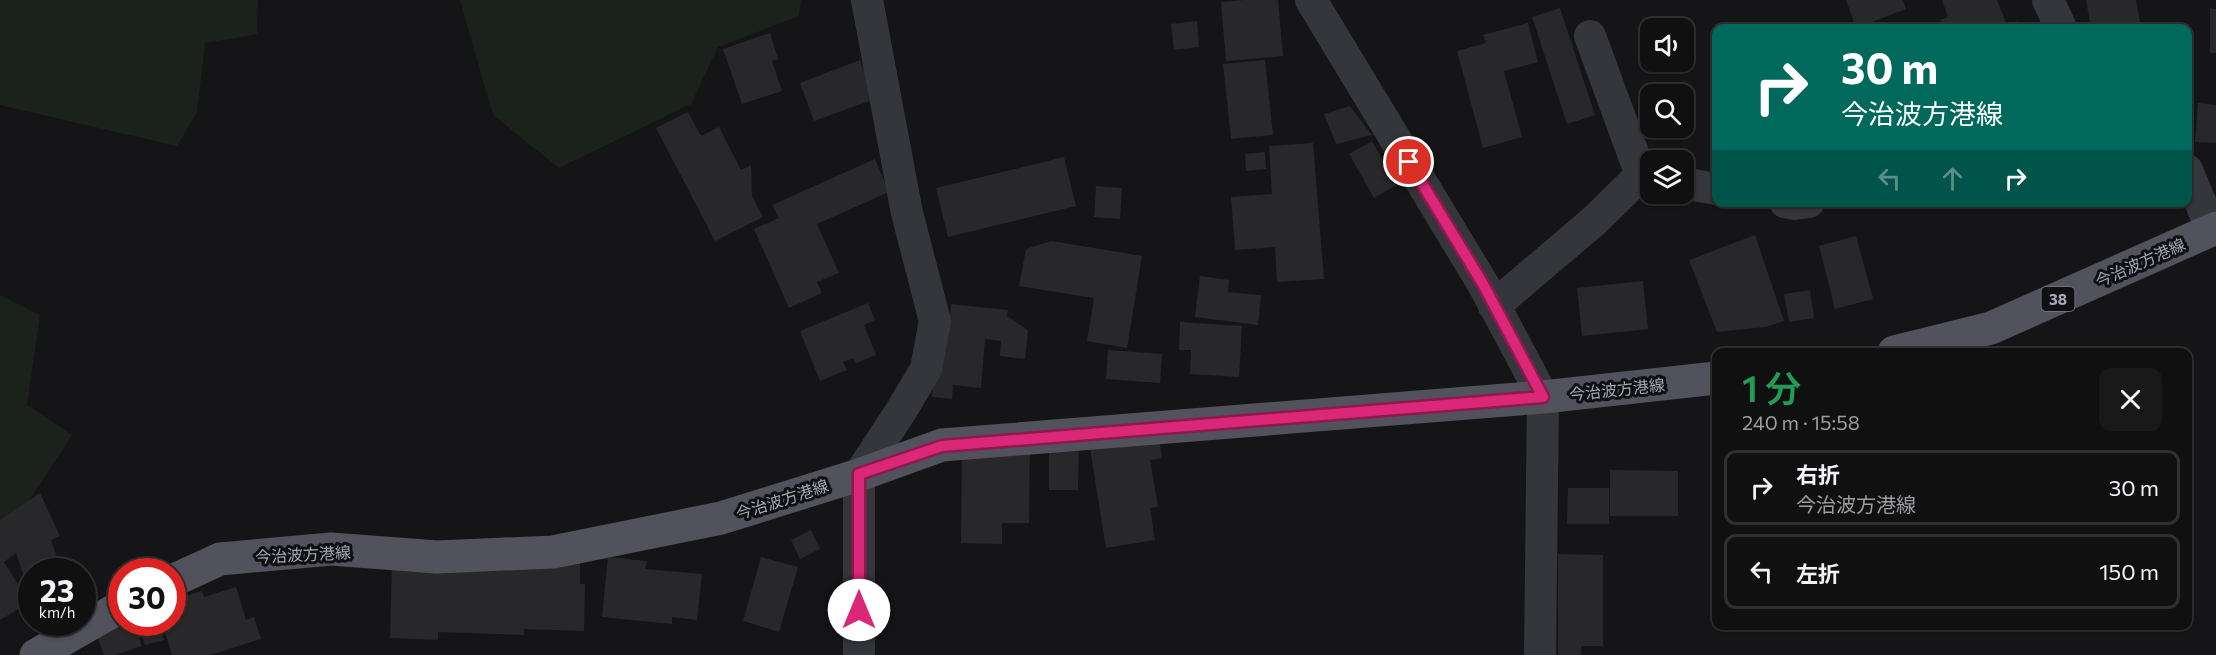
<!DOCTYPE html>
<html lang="ja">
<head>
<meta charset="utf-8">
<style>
  body { margin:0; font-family:Commissioner,"Noto Sans JP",sans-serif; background:#19191a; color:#f1f3f6; height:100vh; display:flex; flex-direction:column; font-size:22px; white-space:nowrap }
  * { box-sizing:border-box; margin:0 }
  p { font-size:20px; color:#9c9d9f }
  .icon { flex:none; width:33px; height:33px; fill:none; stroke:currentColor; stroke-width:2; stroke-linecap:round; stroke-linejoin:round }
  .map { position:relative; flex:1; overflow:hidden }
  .sheet { position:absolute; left:1712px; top:348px; width:480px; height:282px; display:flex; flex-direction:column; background:#101011; border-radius:12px; box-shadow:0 2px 4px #0004,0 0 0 2px #303031 }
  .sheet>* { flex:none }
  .guide { position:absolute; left:1712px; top:24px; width:480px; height:183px; border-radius:12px; box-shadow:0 2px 4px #0004,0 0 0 2px #303031; background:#00695c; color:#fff; overflow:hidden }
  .tools { position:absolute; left:1640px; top:18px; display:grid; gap:12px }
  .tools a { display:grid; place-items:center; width:54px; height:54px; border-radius:12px; background:#101011; box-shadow:0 2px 4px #0004,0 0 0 2px #303031; font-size:30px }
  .speed { position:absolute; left:18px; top:558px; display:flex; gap:12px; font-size:30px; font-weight:700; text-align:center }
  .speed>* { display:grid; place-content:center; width:78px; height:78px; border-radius:50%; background:#101011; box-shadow:0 2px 4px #0004,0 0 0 2px #303031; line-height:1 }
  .speed small { font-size:15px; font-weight:400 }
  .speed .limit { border:9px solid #d22; background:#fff; color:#111 }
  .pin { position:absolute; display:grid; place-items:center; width:51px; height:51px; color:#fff; margin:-26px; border:3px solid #fff; border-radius:50%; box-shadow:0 2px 6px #0007 }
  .me { position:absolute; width:66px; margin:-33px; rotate:0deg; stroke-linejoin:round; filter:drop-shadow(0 0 4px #0008) }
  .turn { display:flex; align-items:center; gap:21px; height:126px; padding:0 30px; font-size:27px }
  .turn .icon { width:78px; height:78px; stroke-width:2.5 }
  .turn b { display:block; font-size:42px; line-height:51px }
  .lanes { display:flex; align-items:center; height:57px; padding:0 30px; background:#0003; justify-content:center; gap:30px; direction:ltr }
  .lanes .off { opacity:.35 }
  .round { display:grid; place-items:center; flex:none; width:63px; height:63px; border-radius:12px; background:#19191a }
  .summary { display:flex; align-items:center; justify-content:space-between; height:102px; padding:0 30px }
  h1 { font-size:36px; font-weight:600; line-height:45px; color:#1e9e55 }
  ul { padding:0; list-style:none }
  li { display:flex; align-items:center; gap:18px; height:75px; margin:0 12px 9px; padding:0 18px; border:3px solid #303031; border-radius:12px }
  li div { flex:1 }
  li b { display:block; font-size:22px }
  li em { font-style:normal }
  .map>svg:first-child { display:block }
</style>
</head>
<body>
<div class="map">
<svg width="2216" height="655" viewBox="0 0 2216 655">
  <rect width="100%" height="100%" fill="#151517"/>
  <!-- green -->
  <path fill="#1b221c" d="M0 0H258L257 34 205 43 197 112 177 146 0 105Z
    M460 0H801L799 16 718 47 691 104 559 168 493 115Z
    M0 295 40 315 27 405 72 435 0 544Z"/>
  <!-- building -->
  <path fill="#28282b" d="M1244 0H1278L1283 56 1226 61 1221 2Z
    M1846 0H1903L1906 9 1856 28Z
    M1942 0H1997L2007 25 2017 21 2020 28H1943L1940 20 1948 17Z
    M2086 0H2136L2141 28H2091Z
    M1560 8 1595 115 1567 124 1532 17Z
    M2210 8 2216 9V53H2210Z
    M1197 21 1199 47 1174 50 1171 24Z
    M1528 23 1538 62 1504 71 1522 137 1483 148 1457 51 1486 43 1483 35Z
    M770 33 778 59 772 61 782 91 742 104 723 49Z
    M860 60 875 99 814 121 800 83Z
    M1265 60 1273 135 1231 139 1223 64Z
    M2198 103 2216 105V143L2195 142Z
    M1350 106 1372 135 1336 144 1324 114Z
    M688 112 701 136 719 127 741 170 751 165 752 196 763 217 715 241 656 128Z
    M1372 141 1396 185 1374 198 1349 154Z
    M1313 143 1324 279 1277 282 1275 247 1235 250 1231 197 1272 194 1269 146Z
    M1265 152 1266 169 1246 171 1245 154Z
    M1064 157 1076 206 948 237 936 188Z
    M875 159 889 192 817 224 839 273 817 282 822 293 789 308 754 229 779 218 772 205Z
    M1096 186 1122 188 1120 219 1094 217Z
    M1755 235 1784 321 1765 327 1717 332 1689 260Z
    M1856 236 1873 299 1835 309 1819 246Z
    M1051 241 1142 256 1127 348 1087 341 1094 298 1019 286 1026 249Z
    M1200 276 1229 280 1228 292 1261 295 1258 325 1195 317Z
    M1643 281 1648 329 1582 336 1577 288Z
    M1810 290 1814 318 1789 322 1784 294Z
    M868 303 875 320 864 325 876 355 856 363 853 358 843 362 847 370 820 381 800 331Z
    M951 304 1008 310 1007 316 1028 330 1025 359 1000 356 1001 341 985 339 981 388 953 385 952 399 932 397 940 318 950 319Z
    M1180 322 1242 326 1239 377 1190 374 1191 350H1179Z
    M1108 350 1162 354 1160 383 1106 379Z
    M1158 431 1162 458 1150 460 1158 507 1150 508 1155 540 1106 548 1089 442Z
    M1049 441 1079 442 1078 490H1049Z
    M962 445 1030 447 1029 523H1002V544L961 543Z
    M1610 470 1678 471V516H1610Z
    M1568 488H1609V524H1567Z
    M40 493 60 536 51 540 62 572H32V590L29 591 16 553 4 562 29 602 0 620V520Z
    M811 530 820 549 800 559 791 540Z
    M1558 554 1603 555V646H1581V655H1558Z
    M608 557 647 561 645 569 702 574 697 620 672 617V624L602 617Z
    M761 557 798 567 779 632 743 621Z
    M580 561V584H585L584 631 524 629V635L438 632V640L390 638 392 562Z
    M236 587 246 620 254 617 261 639 210 655H172L162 622H172V605L184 602 182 597 202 591 204 597Z
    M122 622H134L142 646 115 655H104L95 630Z
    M138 622H159L164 640 145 645Z"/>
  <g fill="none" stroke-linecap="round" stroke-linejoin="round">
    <!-- minor -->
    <path stroke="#35363c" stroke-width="32" d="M1311 0 1483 284 1543 397 1540 655
      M2048 0 2061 28
      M1590 36 1641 175
      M2187 170 2212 230
      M1683 183 1716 189
      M1785 202 1795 204 1809 202
      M1494 306 1594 221 1641 175 1650 176
      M859 655V475L901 411 926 369 935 321 907 213 867 0"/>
    <!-- primary -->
    <path stroke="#51525b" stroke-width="33" d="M1894 352 1991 328 2216 228
      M172 581 220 559 331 549 437 557 553 552 721 518 859 475 942 445 1543 397 1716 378
      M36 655 122 606"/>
  </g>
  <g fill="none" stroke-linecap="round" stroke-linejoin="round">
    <defs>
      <path id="route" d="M859 610V474L942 446 1543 397 1483 284 1409 162"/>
    </defs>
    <!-- route casing -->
    <use href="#route" stroke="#8e194d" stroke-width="15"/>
    <!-- route -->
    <use href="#route" stroke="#db2777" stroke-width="10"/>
  </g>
  <g text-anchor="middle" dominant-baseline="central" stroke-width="6" stroke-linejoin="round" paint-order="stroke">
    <!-- shield labels -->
    <rect fill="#101012" stroke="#797b86" stroke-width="1.5" x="2041.5" y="287" width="33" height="24" rx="4.5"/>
    <g font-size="15" font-weight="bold" fill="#a6a9b7">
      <text x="2058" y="299">38</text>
    </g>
    <!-- street labels -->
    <g font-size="16" fill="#a6a9b7" stroke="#101012">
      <text transform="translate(2140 262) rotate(-24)">今治波方港線</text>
      <text transform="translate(1617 389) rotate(-6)">今治波方港線</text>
      <text transform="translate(782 499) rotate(-18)">今治波方港線</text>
      <text transform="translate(303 554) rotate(-3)">今治波方港線</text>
    </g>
  </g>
</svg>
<div class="tools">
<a><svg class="icon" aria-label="sound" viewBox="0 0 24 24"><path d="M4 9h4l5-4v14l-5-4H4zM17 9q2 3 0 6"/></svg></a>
<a><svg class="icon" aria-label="search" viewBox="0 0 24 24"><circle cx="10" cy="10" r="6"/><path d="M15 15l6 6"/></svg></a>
<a><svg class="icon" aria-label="layers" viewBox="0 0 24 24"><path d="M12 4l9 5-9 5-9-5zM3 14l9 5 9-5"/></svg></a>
</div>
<div class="speed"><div>23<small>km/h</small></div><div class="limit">30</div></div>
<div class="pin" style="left:1409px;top:162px;background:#d93025"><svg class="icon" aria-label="arrive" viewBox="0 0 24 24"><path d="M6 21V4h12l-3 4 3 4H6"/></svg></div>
<svg class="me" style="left:859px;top:610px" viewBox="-20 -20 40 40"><circle r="19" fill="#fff"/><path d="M0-13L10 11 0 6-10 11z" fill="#db2777"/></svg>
<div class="guide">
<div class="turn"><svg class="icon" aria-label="right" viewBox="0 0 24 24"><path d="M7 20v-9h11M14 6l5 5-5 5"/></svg><div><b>30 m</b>今治波方港線</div></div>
<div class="lanes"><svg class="icon off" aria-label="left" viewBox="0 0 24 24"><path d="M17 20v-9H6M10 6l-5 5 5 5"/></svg><svg class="icon off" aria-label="ahead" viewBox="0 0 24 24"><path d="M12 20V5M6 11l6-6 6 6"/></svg><svg class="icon" aria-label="right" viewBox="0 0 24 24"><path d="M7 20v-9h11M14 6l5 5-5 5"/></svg></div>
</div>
<section class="sheet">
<div class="summary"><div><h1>1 分</h1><p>240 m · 15:58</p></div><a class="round"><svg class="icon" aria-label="close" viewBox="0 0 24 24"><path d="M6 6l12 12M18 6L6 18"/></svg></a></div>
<ul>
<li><svg class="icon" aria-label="right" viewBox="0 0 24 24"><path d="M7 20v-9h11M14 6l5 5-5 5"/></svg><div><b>右折</b><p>今治波方港線</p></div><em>30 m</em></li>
<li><svg class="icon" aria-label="left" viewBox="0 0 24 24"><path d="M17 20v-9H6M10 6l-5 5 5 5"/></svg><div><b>左折</b></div><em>150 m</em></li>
</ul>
</section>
</div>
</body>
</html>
